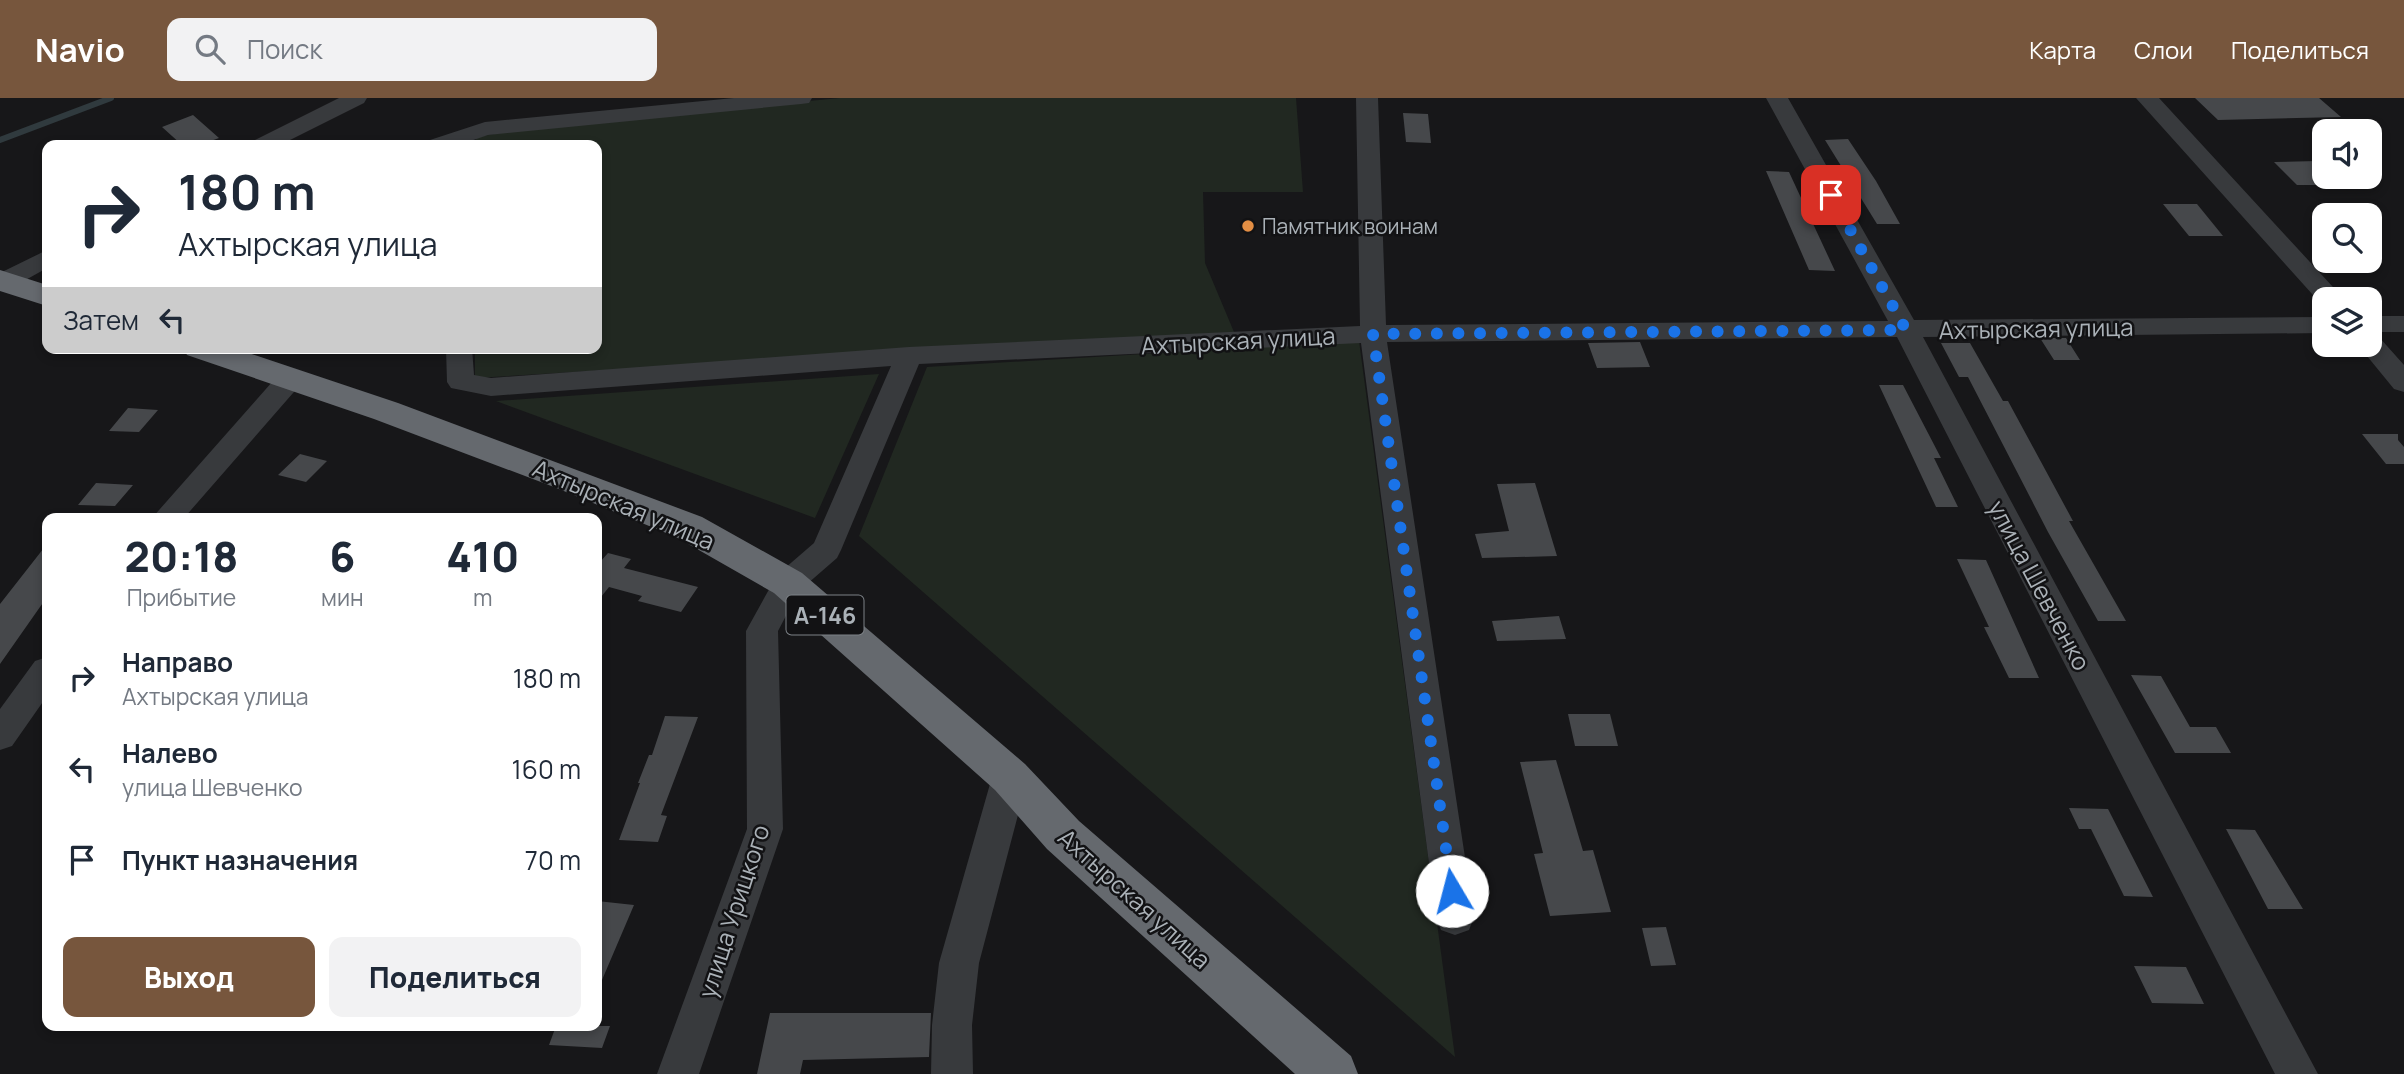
<!DOCTYPE html>
<html lang="ru">
<head>
<meta charset="utf-8">
<style>
  body { margin:0; font-family:Manrope,sans-serif; background:#f2f2f3; color:#1f2937; height:100vh; display:flex; flex-direction:column; font-size:26px; white-space:nowrap }
  * { box-sizing:border-box; margin:0 }
  p { font-size:23px; color:#747a83 }
  .icon { flex:none; width:38px; height:38px; fill:none; stroke:currentColor; stroke-width:2; stroke-linecap:round; stroke-linejoin:round }
  .map { position:relative; flex:1; overflow:hidden }
  .panel { position:absolute; left:42px; top:415px; width:560px; height:518px; display:flex; flex-direction:column; background:#fff; border-radius:14px; box-shadow:0 4px 10px #0003 }
  .panel>* { flex:none }
  .guide { position:absolute; left:42px; top:42px; width:560px; height:214px; border-radius:14px; box-shadow:0 4px 10px #0003; background:#fff; color:#1f2937; overflow:hidden }
  .controls { position:absolute; left:2312px; top:21px; display:grid; gap:14px }
  .controls a { display:grid; place-items:center; width:70px; height:70px; border-radius:14px; background:#fff; box-shadow:0 4px 10px #0003; font-size:35px }
  .pin { position:absolute; display:grid; place-items:center; width:60px; height:60px; color:#fff; margin:-30px; border-radius:14px; box-shadow:0 4px 10px #0006 }
  .me { position:absolute; width:77px; margin:-38px; rotate:352deg; stroke-linejoin:round; filter:drop-shadow(0 0 5px #0008) }
  .turn { display:flex; align-items:center; gap:24px; height:147px; padding:0 21px; font-size:32px }
  .turn .icon { width:91px; height:91px; stroke-width:2.5 }
  .turn b { display:block; font-size:49px; line-height:60px }
  .then { display:flex; align-items:center; height:66px; padding:0 21px; background:#0003; gap:14px; font-size:26px }
  .eta { display:flex; justify-content:space-evenly; align-items:center; height:119px; text-align:center }
  .eta b { font-size:42px; font-weight:800; line-height:49px }
  .primary-button { display:flex; gap:14px; margin-top:auto; padding:14px 21px }
  .primary-button a { flex:1; height:80px; border-radius:14px; background:#77563d; color:#fff; font-size:28px; font-weight:800; line-height:80px; text-align:center }
  .primary-button a+a { background:#f2f2f3; color:#1f2937 }
  ul { padding:0; list-style:none }
  li { display:flex; align-items:center; gap:21px; height:91px; padding:0 21px }
  li div { flex:1 }
  li b { display:block; font-size:26px }
  li em { font-style:normal }
  header { display:flex; align-items:center; gap:42px; box-sizing:border-box; height:98px; padding:0 35px; background:#77563d; color:#fff }
  header strong { font-size:33px }
  nav { display:flex; gap:38px; margin-inline-start:auto; font-size:24px }
  .search { width:490px; height:63px; background:#f2f2f3; display:flex; align-items:center; gap:18px; box-sizing:border-box; padding:0 24px; border-radius:14px; color:#747a83; font-size:26px }
  .map>svg:first-child { display:block }
</style>
</head>
<body>
<header>
<strong>Navio</strong>
<div class="search"><svg class="icon" aria-label="search" viewBox="0 0 24 24"><circle cx="10" cy="10" r="6"/><path d="M15 15l6 6"/></svg>Поиск</div>
<nav><a>Карта</a><a>Слои</a><a>Поделиться</a></nav>
</header>
<div class="map">
<svg width="2404" height="976" viewBox="0 0 2404 976">
  <rect width="100%" height="100%" fill="#171719"/>
  <!-- green -->
  <path fill="#212821" d="M840 0H1296L1303 94H1203L1205 165 1234 234 475 280V250H597V47H476V39L537 29Z
    M1359 243 1455 959 859 438 927 269Z
    M879 276 815 420 496 303Z"/>
  <g fill="none" stroke-linecap="round" stroke-linejoin="round">
    <!-- stream -->
    <path stroke="#303a3e" stroke-width="6" d="M0 42 111 0"/>
  </g>
  <!-- building -->
  <path fill="#46484b" d="M2195 0H2319L2341 19 2218 22Z
    M1403 15 1428 16 1431 45 1406 44Z
    M193 17 219 40 200 47H182L162 29Z
    M1848 41 1876 83 1900 126H1877L1825 42Z
    M2318 63 2324 69V79H2334L2343 87H2297L2274 64Z
    M1766 73 1789 74 1835 173 1809 172Z
    M2163 106H2197L2223 138H2189Z
    M2040 240H2066L2080 262H2054Z
    M1640 244 1650 269 1597 270 1588 245Z
    M1941 245H1970L2003 303H2008L2073 423H2069L2126 523H2098L2048 434 1968 279H1959Z
    M1879 287H1903L1941 360H1934L1958 409H1936Z
    M128 310 158 312 139 334 109 333Z
    M2362 336H2398V342L2404 349V366H2386Z
    M300 356 327 363 306 384 278 377Z
    M96 385 133 387 115 408 78 407Z
    M1535 385 1557 458 1482 460 1475 436 1509 433 1497 386Z
    M47 446V499L0 566V506Z
    M608 455 631 461 624 470 698 489 681 514 638 503 642 498 609 489 597 504V463L600 464Z
    M1957 461 1986 462 2039 580H2009L1984 529H1989Z
    M1559 518 1566 541 1497 543 1492 523Z
    M2131 577 2161 578 2190 629H2216L2231 655H2175Z
    M1568 616H1610L1618 648H1575Z
    M665 618 698 619 661 717 667 718 658 744 619 742 640 685H638L649 657H652Z
    M1556 662 1583 753 1593 752 1611 814 1550 818 1534 756 1543 755 1520 664Z
    M2069 710 2108 711 2153 799 2124 798 2091 731H2079Z
    M2226 731 2255 732 2303 811H2268Z
    M597 803 634 807 599 889H597Z
    M1666 829 1676 867 1651 868 1642 830Z
    M2134 868 2186 869 2204 906 2152 905Z
    M770 915H931L929 959 803 962 800 976H757Z
    M556 928H610L602 950 549 947Z"/>
  <g fill="none" stroke-linecap="round" stroke-linejoin="round">
    <!-- minor -->
    <path fill="#383a3d" fill-rule="evenodd" d="M339 0H367L364 5 280 47H252L255 42Z
      M734 0H812L809 5 801 6 488 37 459 47H427L430 42 485 24Z
      M1356 0H1378L1386 227 1888 223 1766 0H1788L1914 222 2324 219V235L1923 239 2318 976H2275L1897 239 1387 244 1474 819 1469 832 1455 837 1441 832 1436 819 1361 245 919 266 841 452 837 460 799 493 778 533 783 731 699 976H657L747 731 746 533 777 477 814 445 891 268 491 298 451 290 447 284 446 250H472L474 277 491 280 909 249 1360 228Z
      M2136 0H2159L2344 201H2324V207H2322Z
      M47 152V170L13 189 0 190V175Z
      M2370 218H2404V234H2370Z
      M2370 236 2379 239 2404 267V294L2394 291 2358 247H2370Z
      M290 272 300 275 304 281 300 287 184 420H152L280 275Z
      M47 559V598L12 648 0 652V611L35 563Z
      M1010 664 1023 668 1028 679 979 865 972 927 973 976H931L932 927 939 865 992 679 997 668Z"/>
    <!-- highway -->
    <path fill="#65696e" fill-rule="evenodd" d="M0 172 47 187V208L0 193Z
      M183 250H234L398 305 702 419 802 475 1025 666 1079 723 1351 958 1358 976H1295L1047 751 995 692 774 495 676 439 554 389 374 321 187 257Z"/>
  </g>
  <g fill="none" stroke-linecap="round" stroke-linejoin="round">
    <!-- route -->
    <path stroke="#1a73e8" stroke-width="12" stroke-dasharray="0 21.6" d="M1452 793 1373 236 1906 232 1831 97"/>
  </g>
  <!-- markers -->
  <circle fill="#e38e44" stroke="#121214" stroke-width="2.5" cx="1248" cy="128" r="7"/>
  <g text-anchor="middle" dominant-baseline="central" stroke-width="5" stroke-linejoin="round" paint-order="stroke">
    <!-- far-poi labels -->
    <g font-size="21" fill="#aab1b7" stroke="#121214" text-anchor="start">
      <text x="1262" y="128">Памятник воинам</text>
    </g>
    <!-- shield labels -->
    <rect fill="#121214" stroke="#7c8186" stroke-width="2" x="786.5" y="497.5" width="77" height="39" rx="5"/>
    <g font-size="23" font-weight="bold" fill="#aab1b7">
      <text x="825" y="517">А-146</text>
    </g>
    <!-- street labels -->
    <g font-size="24" fill="#aab1b7" stroke="#121214">
      <text transform="translate(2036 230) rotate(-1)">Ахтырская улица</text>
      <text transform="translate(1238 242) rotate(-3)">Ахтырская улица</text>
      <text transform="translate(624 406) rotate(23)">Ахтырская улица</text>
      <text transform="translate(2040 487) rotate(62)">улица Шевченко</text>
      <text transform="translate(1135 800) rotate(42)">Ахтырская улица</text>
      <text transform="translate(733 813) rotate(-72)">улица Урицкого</text>
    </g>
  </g>
</svg>
<div class="controls">
<a><svg class="icon" aria-label="sound" viewBox="0 0 24 24"><path d="M4 9h4l5-4v14l-5-4H4zM17 9q2 3 0 6"/></svg></a>
<a><svg class="icon" aria-label="search" viewBox="0 0 24 24"><circle cx="10" cy="10" r="6"/><path d="M15 15l6 6"/></svg></a>
<a><svg class="icon" aria-label="layers" viewBox="0 0 24 24"><path d="M12 4l9 5-9 5-9-5zM3 14l9 5 9-5"/></svg></a>
</div>
<div class="pin" style="left:1831px;top:97px;background:#d93025"><svg class="icon" aria-label="arrive" viewBox="0 0 24 24"><path d="M6 21V4h12l-3 4 3 4H6"/></svg></div>
<svg class="me" style="left:1452px;top:793px" viewBox="-20 -20 40 40"><circle r="19" fill="#fff"/><path d="M0-13L10 11 0 6-10 11z" fill="#1a73e8"/></svg>
<div class="guide">
<div class="turn"><svg class="icon" aria-label="right" viewBox="0 0 24 24"><path d="M7 20v-9h11M14 6l5 5-5 5"/></svg><div><b>180 m</b>Ахтырская улица</div></div>
<div class="then">Затем<svg class="icon" aria-label="left" viewBox="0 0 24 24"><path d="M17 20v-9H6M10 6l-5 5 5 5"/></svg></div>
</div>
<section class="panel">
<div class="eta">
<div><b>20:18</b><p>Прибытие</p></div>
<div><b>6</b><p>мин</p></div>
<div><b>410</b><p>m</p></div>
</div>
<ul>
<li><svg class="icon" aria-label="right" viewBox="0 0 24 24"><path d="M7 20v-9h11M14 6l5 5-5 5"/></svg><div><b>Направо</b><p>Ахтырская улица</p></div><em>180 m</em></li>
<li><svg class="icon" aria-label="left" viewBox="0 0 24 24"><path d="M17 20v-9H6M10 6l-5 5 5 5"/></svg><div><b>Налево</b><p>улица Шевченко</p></div><em>160 m</em></li>
<li><svg class="icon" aria-label="arrive" viewBox="0 0 24 24"><path d="M6 21V4h12l-3 4 3 4H6"/></svg><div><b>Пункт назначения</b></div><em>70 m</em></li>
</ul>
<div class="primary-button"><a>Выход</a><a>Поделиться</a></div>
</section>
</div>
</body>
</html>
